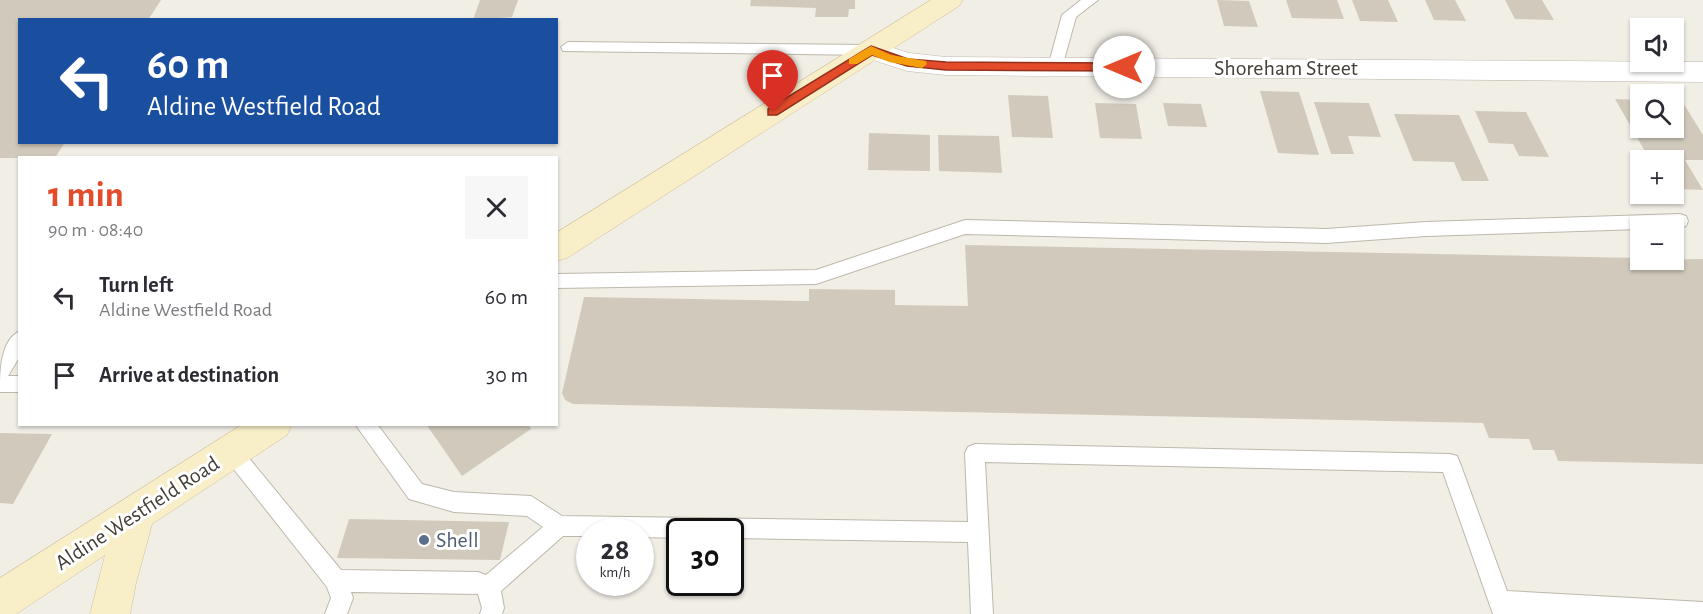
<!DOCTYPE html>
<html lang="en">
<head>
<meta charset="utf-8">
<style>
  body { margin:0; font-family:"Alegreya Sans",sans-serif; background:#f7f7f7; color:#2b2b33; height:100vh; display:flex; flex-direction:column; font-size:22px; white-space:nowrap }
  * { box-sizing:border-box; margin:0 }
  p { font-size:20px; color:#7c7c81 }
  .icon { flex:none; width:33px; height:33px; fill:none; stroke:currentColor; stroke-width:2; stroke-linecap:round; stroke-linejoin:round }
  .map { position:relative; flex:1; overflow:hidden }
  .drawer { position:absolute; left:18px; top:156px; width:540px; height:270px; display:flex; flex-direction:column; background:#fff; border-radius:0px; box-shadow:0 2px 4px #0004 }
  .drawer>* { flex:none }
  .top-card { position:absolute; left:18px; top:18px; width:540px; height:126px; border-radius:0px; box-shadow:0 2px 4px #0004; background:#1a4fa0; color:#fff; overflow:hidden }
  .fabs { position:absolute; left:1630px; top:18px; display:grid; gap:12px }
  .fabs a { display:grid; place-items:center; width:54px; height:54px; border-radius:0px; background:#fff; box-shadow:0 2px 4px #0004; font-size:30px }
  .speed { position:absolute; left:576px; top:518px; display:flex; gap:12px; font-size:30px; font-weight:700; text-align:center }
  .speed>* { display:grid; place-content:center; width:78px; height:78px; border-radius:50%; background:#fff; box-shadow:0 2px 4px #0004; line-height:1 }
  .speed small { font-size:15px; font-weight:400 }
  .speed .limit { border:3px solid #111; border-radius:9px; background:#fff; color:#111 }
  .pin { position:absolute; display:grid; place-items:center; width:51px; height:51px; color:#fff; margin:-62px -26px; border-radius:50% 50% 50% 0; rotate:-45deg; box-shadow:0 0 6px #0007 }
  .pin .icon { rotate:45deg }
  .me { position:absolute; width:66px; margin:-33px; rotate:270deg; stroke-linejoin:round; filter:drop-shadow(0 0 4px #0008) }
  .turn { display:flex; align-items:center; gap:21px; height:126px; padding:0 30px; font-size:27px }
  .turn .icon { width:78px; height:78px; stroke-width:2.5 }
  .turn b { display:block; font-size:42px; line-height:51px }
  .round { display:grid; place-items:center; flex:none; width:63px; height:63px; border-radius:0px; background:#f7f7f7 }
  .headline { display:flex; align-items:center; justify-content:space-between; height:102px; padding:0 30px }
  h1 { font-size:36px; font-weight:600; line-height:45px; color:#e34b2a }
  ul { padding:0; list-style:none }
  li { display:flex; align-items:center; gap:18px; height:78px; padding:0 30px }
  li div { flex:1 }
  li b { display:block; font-size:22px }
  li em { font-style:normal }
  .map>svg:first-child { display:block }
</style>
</head>
<body>
<div class="map">
<svg width="1703" height="614" viewBox="0 0 1703 614">
  <rect width="100%" height="100%" fill="#f1eee6"/>
  <!-- building -->
  <path fill="#d1cabc" d="M0 0H161L148 20H20V142H65L55 158H0Z
    M480 0H518L512 17 473 20Z
    M751 0H855V9H849L848 17H815L816 8 750 6Z
    M1217 0 1249 1 1258 27 1224 26Z
    M1286 0H1337L1344 19 1292 18Z
    M1352 0H1388L1398 22 1360 21Z
    M1425 0H1455L1466 21 1434 20Z
    M1505 0H1542L1554 20 1515 19Z
    M1260 91 1299 92 1319 155 1278 153Z
    M1008 95 1048 96 1053 138 1012 137Z
    M1615 99 1641 100V128H1674V101H1682L1703 135V160H1685L1703 190 1674 189V160H1650Z
    M1314 102 1369 103 1381 137 1348 136 1354 154H1331Z
    M1095 103 1136 104 1142 139 1100 138Z
    M1163 103 1201 104 1207 127 1168 126Z
    M1475 111 1526 112 1549 157 1519 156 1513 144 1489 143Z
    M1394 114 1459 115 1489 181H1462L1454 162 1413 161Z
    M869 133 930 135V171L868 170Z
    M938 135 999 136 1002 173 939 171Z
    M965 245 1641 258V260L1703 259V464L1558 461 1554 450H1533L1529 439 1489 438 1483 423 573 404 565 400 562 393 584 297 809 301V289L895 290V305L968 306Z
    M426 424H528L531 429 462 476Z
    M0 433 52 434 13 504 0 503Z
    M349 519 509 522 500 560 337 558Z"/>
  <g fill="none" stroke-linecap="round" stroke-linejoin="round">
    <defs>
      <path id="lane" d="M1081 0H1098L1076 17 1062 67 1060 71H1050L1048 67 1062 15Z
        M568 42 871 45 878 50 871 55 563 51 561 47Z
        M1680 214 1686 216 1688 221 1686 226 1680 228 1641 226V229L1426 236 1326 243 965 234 816 284 556 288V274L816 270 965 220 1326 229 1426 222Z
        M20 331V356L8 376H20V392H0C0 373 0 340 20 331Z
        M355 424H377L422 484 454 492 531 496 562 516 968 522 965 453 968 447 975 444 1450 454 1457 456 1460 463 1507 591 1703 602V614H1493L1443 472 985 462 993 614H971L968 542 730 538V531H680V538L640 537V531H590V536H563L501 591 504 608 502 614H480L482 608 478 594 351 592 353 598 347 614H325L331 598 327 587 225 458 222 452 225 446 232 443 239 446 341 570 478 572 486 575 543 527 527 516 454 512 409 499Z"/>
      <path id="street" d="M871 41 909 53 946 57 1703 62V82L946 75 907 71 861 56 858 50 861 44Z"/>
      <path id="secondary" d="M931 0H963L959 6 567 258 556 261V233Z
        M243 424H292L287 435 152 524 136 583 130 614H90L105 555 16 614H0V578Z"/>
    </defs>
    <!-- lane casing -->
    <use href="#lane" stroke="#beb8ac" stroke-width="2"/>
    <!-- street casing -->
    <use href="#street" stroke="#beb8ac" stroke-width="1"/>
    <!-- secondary casing -->
    <use href="#secondary" stroke="#ccc199" stroke-width="1"/>
    <!-- lane -->
    <use href="#lane" fill="#fff" fill-rule="evenodd"/>
    <!-- street -->
    <use href="#street" fill="#fff" fill-rule="evenodd"/>
    <!-- secondary -->
    <use href="#secondary" fill="#f8eec8" fill-rule="evenodd"/>
  </g>
  <!-- route -->
  <path fill="#e34b2a" stroke="#94311b" stroke-width="1.5" d="M871 46 908 59 946 62 1124 63 1130 67 1124 71 946 70 907 66 872 55 777 115H768V109Z"/>
  <!-- slow -->
  <path fill="#f59e0b" d="M871 46 891 55 926 61 927 64 922 68 889 62 872 55 857 64H849V59Z"/>
  <!-- markers -->
  <circle fill="#5c6f8a" stroke="#fff" stroke-width="2" cx="424" cy="540" r="6"/>
  <g text-anchor="middle" dominant-baseline="central" stroke-width="6" stroke-linejoin="round" paint-order="stroke">
    <!-- street labels -->
    <g font-size="22" fill="#433e36" stroke="#fff">
      <text x="1286" y="68">Shoreham Street</text>
      <text transform="translate(137 513) rotate(-33)">Aldine Westfield Road</text>
    </g>
    <!-- service labels -->
    <g font-size="22" fill="#4e5e75" stroke="#fff" text-anchor="start">
      <text x="436" y="540">Shell</text>
    </g>
  </g>
</svg>
<div class="fabs">
<a><svg class="icon" aria-label="sound" viewBox="0 0 24 24"><path d="M4 9h4l5-4v14l-5-4H4zM17 9q2 3 0 6"/></svg></a>
<a><svg class="icon" aria-label="search" viewBox="0 0 24 24"><circle cx="10" cy="10" r="6"/><path d="M15 15l6 6"/></svg></a>
<a>+</a>
<a>−</a>
</div>
<div class="speed"><div>28<small>km/h</small></div><div class="limit">30</div></div>
<div class="pin" style="left:773px;top:112px;background:#d93025"><svg class="icon" aria-label="arrive" viewBox="0 0 24 24"><path d="M6 21V4h12l-3 4 3 4H6"/></svg></div>
<svg class="me" style="left:1124px;top:67px" viewBox="-20 -20 40 40"><circle r="19" fill="#fff"/><path d="M0-13L10 11 0 6-10 11z" fill="#e34b2a"/></svg>
<div class="top-card">
<div class="turn"><svg class="icon" aria-label="left" viewBox="0 0 24 24"><path d="M17 20v-9H6M10 6l-5 5 5 5"/></svg><div><b>60 m</b>Aldine Westfield Road</div></div>
</div>
<section class="drawer">
<div class="headline"><div><h1>1 min</h1><p>90 m · 08:40</p></div><a class="round"><svg class="icon" aria-label="close" viewBox="0 0 24 24"><path d="M6 6l12 12M18 6L6 18"/></svg></a></div>
<ul>
<li><svg class="icon" aria-label="left" viewBox="0 0 24 24"><path d="M17 20v-9H6M10 6l-5 5 5 5"/></svg><div><b>Turn left</b><p>Aldine Westfield Road</p></div><em>60 m</em></li>
<li><svg class="icon" aria-label="arrive" viewBox="0 0 24 24"><path d="M6 21V4h12l-3 4 3 4H6"/></svg><div><b>Arrive at destination</b></div><em>30 m</em></li>
</ul>
</section>
</div>
</body>
</html>
